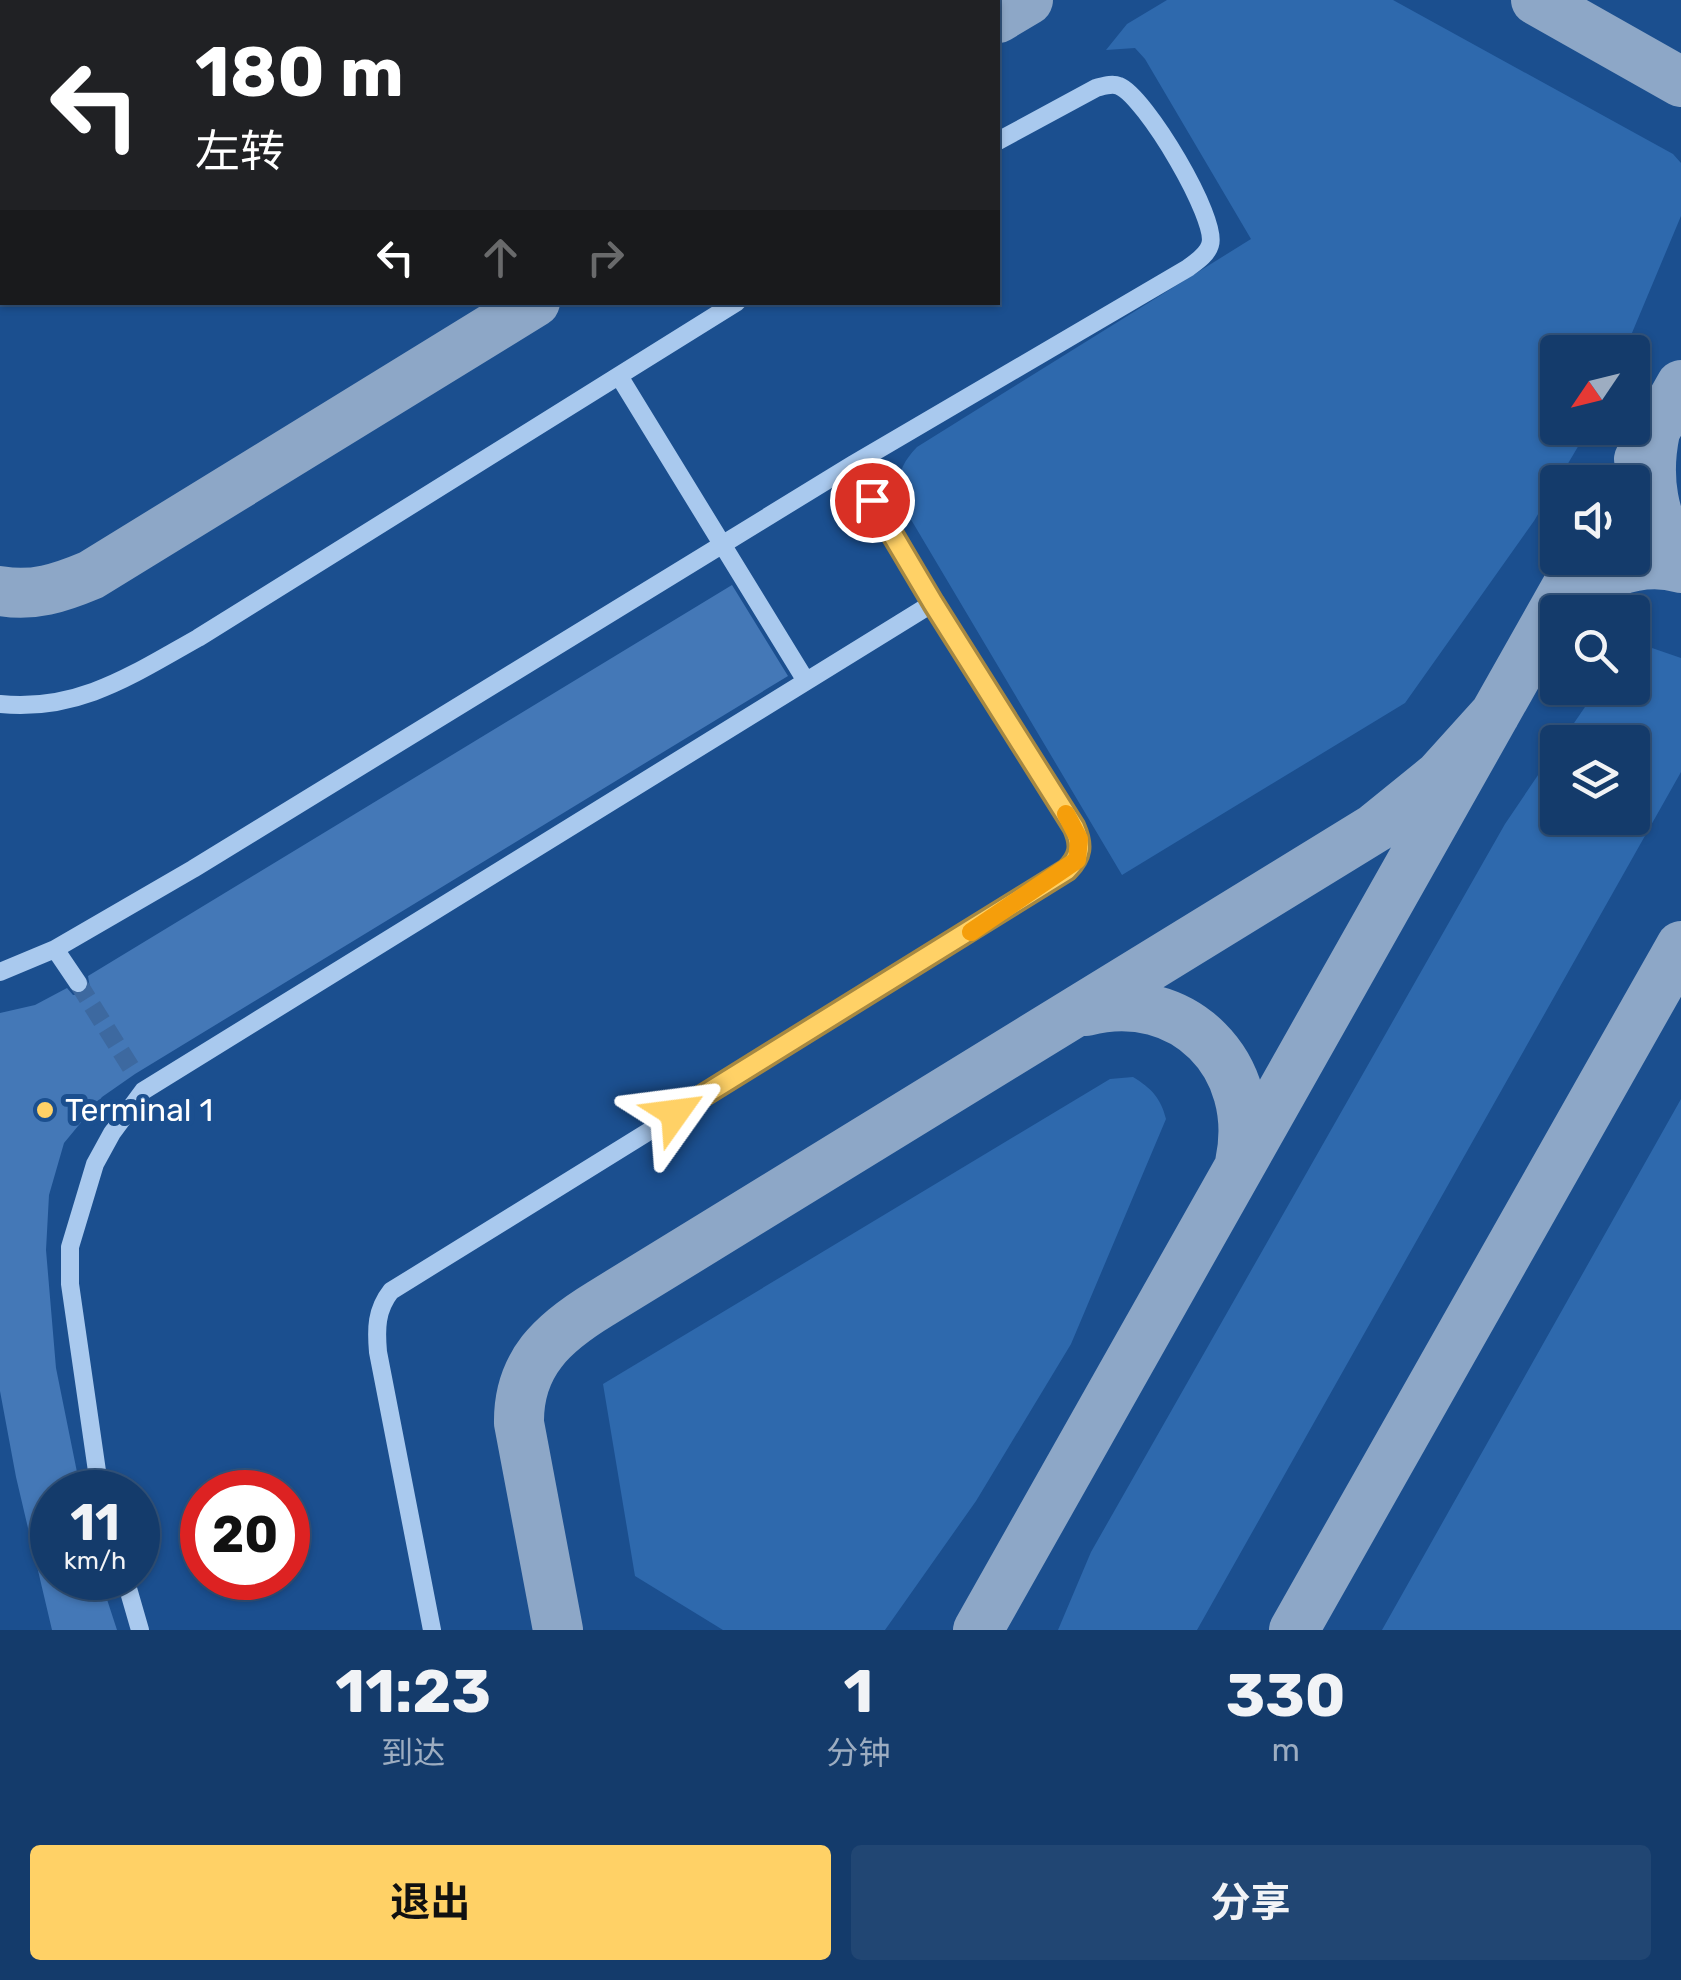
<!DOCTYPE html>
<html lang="zh">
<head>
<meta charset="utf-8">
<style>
  body { margin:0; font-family:Rubik,"Noto Sans SC",sans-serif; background:#214673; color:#f1f3f6; height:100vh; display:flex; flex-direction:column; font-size:38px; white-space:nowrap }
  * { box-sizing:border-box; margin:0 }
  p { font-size:32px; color:#9dadc1 }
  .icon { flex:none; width:55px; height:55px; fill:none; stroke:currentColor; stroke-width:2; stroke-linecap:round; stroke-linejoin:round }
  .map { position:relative; height:1630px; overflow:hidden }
  .sheet { display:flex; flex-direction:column; background:#143b6b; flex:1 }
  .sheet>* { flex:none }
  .banner { position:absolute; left:0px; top:0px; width:1000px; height:305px; box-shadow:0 2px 8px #0004,0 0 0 2px #33557e; background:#202124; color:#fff; overflow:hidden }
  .needle { width:65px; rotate:235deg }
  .tools { position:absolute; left:1540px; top:335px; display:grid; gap:20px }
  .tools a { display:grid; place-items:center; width:110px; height:110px; border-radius:10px; background:#143b6b; box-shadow:0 2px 8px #0004,0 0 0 2px #33557e; font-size:50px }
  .speed { position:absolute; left:30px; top:1470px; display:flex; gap:20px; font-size:50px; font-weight:700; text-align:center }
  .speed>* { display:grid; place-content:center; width:130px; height:130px; border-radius:50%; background:#143b6b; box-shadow:0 2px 8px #0004,0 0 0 2px #33557e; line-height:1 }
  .speed small { font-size:25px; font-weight:400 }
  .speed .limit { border:15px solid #d22; background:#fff; color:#111 }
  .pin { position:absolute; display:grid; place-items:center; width:85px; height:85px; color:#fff; margin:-42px; border:5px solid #fff; border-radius:50%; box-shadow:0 2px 10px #0007 }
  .me { position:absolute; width:110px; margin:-55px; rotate:59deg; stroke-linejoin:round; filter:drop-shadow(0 0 8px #0008) }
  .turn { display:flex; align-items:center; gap:35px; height:210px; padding:0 30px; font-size:45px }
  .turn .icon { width:130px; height:130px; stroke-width:2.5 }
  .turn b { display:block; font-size:70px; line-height:85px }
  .lanes { display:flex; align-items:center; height:95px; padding:0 30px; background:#0003; justify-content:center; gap:50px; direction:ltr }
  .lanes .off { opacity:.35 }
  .eta { display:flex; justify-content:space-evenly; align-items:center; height:170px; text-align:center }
  .eta b { font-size:60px; font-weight:700; line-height:70px }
  .action { display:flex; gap:20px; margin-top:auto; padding:20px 30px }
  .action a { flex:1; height:115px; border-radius:10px; background:#ffd166; color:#111; font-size:40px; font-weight:700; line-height:115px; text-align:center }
  .action a+a { background:#214673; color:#f1f3f6 }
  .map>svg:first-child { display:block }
</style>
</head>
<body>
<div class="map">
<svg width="1681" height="1630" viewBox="0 0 1681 1630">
  <rect width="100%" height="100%" fill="#1b4f8f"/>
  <!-- green -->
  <path fill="#2e69ad" d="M1167 0H1393L1673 154 1681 163V216L1624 352H1558V428H1589L1534 521 1405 703 1122 875 900 501C897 476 900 465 917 447L1251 239 1145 59 1135 48 1106 50 1127 24Z
    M1652 648 1681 658V772L1197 1630H1058L1091 1552 1505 824 1557 747 1558 818H1632V742H1561L1598 688H1632L1633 649Z
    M1133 1077C1151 1088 1161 1098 1166 1119L1071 1344 976 1501 885 1630H723L635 1576 603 1384 1110 1079Z
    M1681 1099V1630H1382Z"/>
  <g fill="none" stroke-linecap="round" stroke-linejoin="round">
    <!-- taxiway -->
    <path stroke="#8da7c7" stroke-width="50" d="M1536 0 1681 82
      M272 2 276 0
      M677 2 681 0
      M998 18 1028 0
      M0 31 2 27
      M1655 432C1646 475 1651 523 1681 557
      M1639 459 1681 385
      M0 591C33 597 60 588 91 575L535 302
      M1559 608C1591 578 1636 555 1681 568
      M1086 1011C1183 986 1261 1065 1240 1163
      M558 1630 519 1423C518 1363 554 1332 600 1304L1375 828 1439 776 1495 714
      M978 1630 1583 558
      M1294 1630 1681 946"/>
  </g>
  <!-- building -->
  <path fill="#4478b7" d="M732 585 788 676 135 1074 102 1097 64 1143 49 1195 46 1250 56 1368 81 1492H52V1578H100L117 1630H52L16 1477 0 1391V1013L35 1005 67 988 73 995 84 994 90 988 88 976Z"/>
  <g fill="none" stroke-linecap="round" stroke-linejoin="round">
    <!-- minor-tunnel -->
    <path stroke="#3d69a0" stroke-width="18" stroke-dasharray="18 9" stroke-linecap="butt" d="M78 983 135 1074"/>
    <!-- minor -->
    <path stroke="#a9c9ee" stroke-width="18" d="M619 376 806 681
      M0 704C78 712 132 675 198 638L737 302
      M55 949 78 983
      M0 972 55 949 193 869 852 465 1188 268C1196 262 1207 255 1210 245 1219 220 1145 96 1119 86 1112 83 1104 86 1096 88L998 141
      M100 1492 70 1284V1247L95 1164 112 1133 143 1091 933 603 852 465
      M125 1578 140 1630
      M432 1630 378 1352C376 1329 376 1310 391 1291L995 917 1077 860 1080 850 1074 827 933 603"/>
  </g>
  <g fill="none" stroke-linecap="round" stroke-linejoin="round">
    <defs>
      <path id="route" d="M675 1113 1067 870C1081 856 1082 845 1074 827L933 603 872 500"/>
    </defs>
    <!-- route casing -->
    <use href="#route" stroke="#a68842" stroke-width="25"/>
    <!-- route -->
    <use href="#route" stroke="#ffd166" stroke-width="18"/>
    <!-- slow -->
    <path stroke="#f59e0b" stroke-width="18" d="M971 932 1077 860 1079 839 1066 814"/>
  </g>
  <!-- markers -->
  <circle fill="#ffd166" stroke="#1b4f8f" stroke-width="4" cx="45" cy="1110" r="10"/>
  <g text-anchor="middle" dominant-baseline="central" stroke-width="10" stroke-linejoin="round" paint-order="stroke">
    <!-- poi labels -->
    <g font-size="32" fill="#fff" stroke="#1b4f8f" text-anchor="start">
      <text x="65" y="1110">Terminal 1</text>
    </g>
  </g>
</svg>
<div class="tools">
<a><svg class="needle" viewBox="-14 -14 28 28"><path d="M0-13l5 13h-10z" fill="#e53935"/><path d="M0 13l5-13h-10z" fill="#9dadc1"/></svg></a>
<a><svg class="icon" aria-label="sound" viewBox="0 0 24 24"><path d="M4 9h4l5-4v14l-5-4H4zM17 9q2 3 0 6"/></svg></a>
<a><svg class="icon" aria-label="search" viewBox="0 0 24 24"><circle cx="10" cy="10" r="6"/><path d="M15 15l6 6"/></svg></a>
<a><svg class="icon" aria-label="layers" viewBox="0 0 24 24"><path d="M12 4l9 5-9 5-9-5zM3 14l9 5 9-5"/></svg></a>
</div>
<div class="speed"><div>11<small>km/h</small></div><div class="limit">20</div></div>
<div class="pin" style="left:872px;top:500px;background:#d93025"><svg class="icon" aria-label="arrive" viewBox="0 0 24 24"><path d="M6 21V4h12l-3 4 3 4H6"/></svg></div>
<svg class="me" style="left:675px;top:1113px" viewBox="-20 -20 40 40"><path d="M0-17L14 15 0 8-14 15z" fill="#ffd166" stroke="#fff" stroke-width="4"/></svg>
<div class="banner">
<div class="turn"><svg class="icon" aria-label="left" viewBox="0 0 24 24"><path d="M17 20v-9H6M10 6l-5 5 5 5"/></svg><div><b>180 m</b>左转</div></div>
<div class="lanes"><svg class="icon" aria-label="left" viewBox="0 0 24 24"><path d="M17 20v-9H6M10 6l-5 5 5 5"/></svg><svg class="icon off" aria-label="ahead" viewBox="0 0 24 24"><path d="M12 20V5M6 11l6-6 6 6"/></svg><svg class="icon off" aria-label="right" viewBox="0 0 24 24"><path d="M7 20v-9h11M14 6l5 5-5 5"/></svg></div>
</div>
</div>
<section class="sheet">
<div class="eta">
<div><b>11:23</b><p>到达</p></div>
<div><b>1</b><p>分钟</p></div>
<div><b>330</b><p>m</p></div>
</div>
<div class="action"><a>退出</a><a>分享</a></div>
</section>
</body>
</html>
